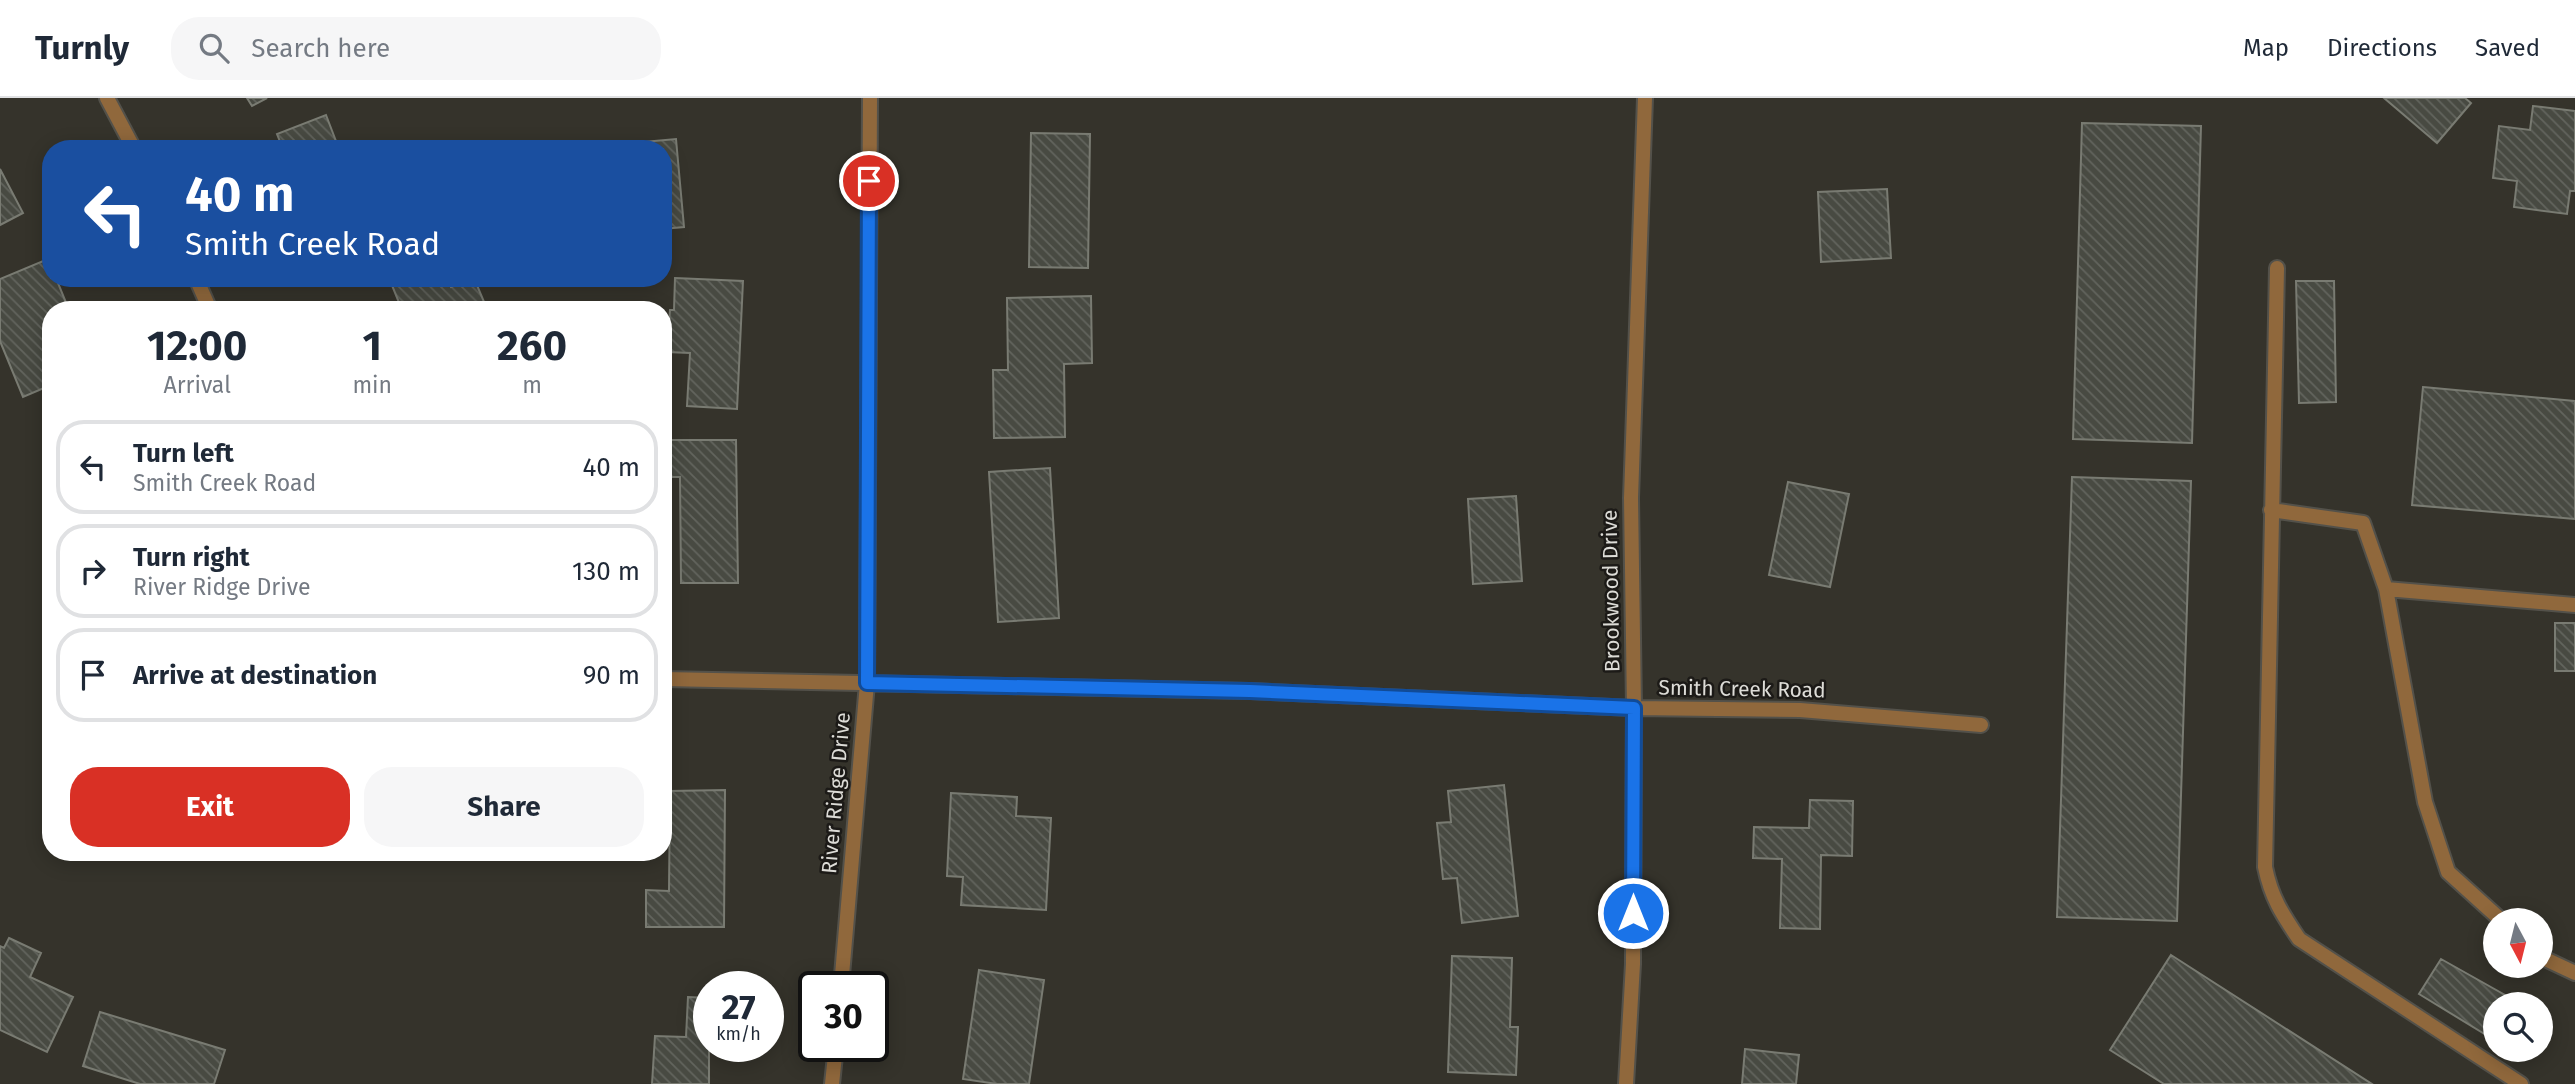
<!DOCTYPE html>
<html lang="en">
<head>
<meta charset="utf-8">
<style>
  body { margin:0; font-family:"Fira Sans",sans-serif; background:#f6f6f7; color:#1f2937; height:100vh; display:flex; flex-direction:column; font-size:26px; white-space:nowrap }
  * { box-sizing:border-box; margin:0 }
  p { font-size:23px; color:#747a83 }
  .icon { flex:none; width:38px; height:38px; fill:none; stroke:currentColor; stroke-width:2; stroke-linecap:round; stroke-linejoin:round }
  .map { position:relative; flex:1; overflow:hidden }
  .panel { position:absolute; left:42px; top:203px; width:630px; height:560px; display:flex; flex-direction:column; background:#fff; border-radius:28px; box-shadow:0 4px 18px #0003 }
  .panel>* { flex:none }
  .top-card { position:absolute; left:42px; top:42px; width:630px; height:147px; border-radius:28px; box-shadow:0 4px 18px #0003; background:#1a4fa0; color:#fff; overflow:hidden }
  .needle { width:46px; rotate:173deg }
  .fabs { position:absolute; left:2483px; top:810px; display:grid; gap:14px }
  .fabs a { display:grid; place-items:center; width:70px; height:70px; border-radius:50%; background:#fff; box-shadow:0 4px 18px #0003; font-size:35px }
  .speed { position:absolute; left:693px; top:873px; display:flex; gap:14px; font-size:35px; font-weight:700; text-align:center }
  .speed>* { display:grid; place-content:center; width:91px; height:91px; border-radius:50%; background:#fff; box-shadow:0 4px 18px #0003; line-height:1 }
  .speed small { font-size:18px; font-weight:400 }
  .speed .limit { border:4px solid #111; border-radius:10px; background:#fff; color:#111 }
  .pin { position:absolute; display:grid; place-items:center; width:60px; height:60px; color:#fff; margin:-30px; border:4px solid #fff; border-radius:50%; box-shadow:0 2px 7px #0007 }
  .me { position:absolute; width:77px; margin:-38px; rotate:0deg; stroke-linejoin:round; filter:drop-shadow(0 0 5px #0008) }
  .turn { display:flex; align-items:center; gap:24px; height:147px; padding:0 28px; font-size:32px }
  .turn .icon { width:91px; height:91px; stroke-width:2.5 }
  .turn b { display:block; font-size:49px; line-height:60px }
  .eta { display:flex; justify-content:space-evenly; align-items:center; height:119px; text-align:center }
  .eta b { font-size:42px; font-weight:700; line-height:49px }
  .action { display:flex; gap:14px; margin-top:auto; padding:14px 28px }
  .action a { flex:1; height:80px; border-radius:28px; background:#d93025; color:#fff; font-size:28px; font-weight:700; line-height:80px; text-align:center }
  .action a+a { background:#f6f6f7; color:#1f2937 }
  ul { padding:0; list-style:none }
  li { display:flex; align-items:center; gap:21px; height:94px; margin:0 14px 10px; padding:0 14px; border:4px solid #e0e1e3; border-radius:28px }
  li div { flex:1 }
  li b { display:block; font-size:26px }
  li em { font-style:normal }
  header { display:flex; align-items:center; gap:42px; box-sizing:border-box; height:98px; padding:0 35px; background:#fff; border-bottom:2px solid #e0e1e3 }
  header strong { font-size:33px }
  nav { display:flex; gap:38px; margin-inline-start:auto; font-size:24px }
  .search { width:490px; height:63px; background:#f6f6f7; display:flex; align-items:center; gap:18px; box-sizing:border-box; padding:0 24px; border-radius:28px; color:#747a83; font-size:26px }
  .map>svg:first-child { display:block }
</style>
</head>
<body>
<header>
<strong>Turnly</strong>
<div class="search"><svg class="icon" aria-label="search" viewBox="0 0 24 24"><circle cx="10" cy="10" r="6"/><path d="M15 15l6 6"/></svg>Search here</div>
<nav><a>Map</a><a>Directions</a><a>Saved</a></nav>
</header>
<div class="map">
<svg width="2575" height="986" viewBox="0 0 2575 986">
  <defs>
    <pattern id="building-back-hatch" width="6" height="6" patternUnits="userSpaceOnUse" patternTransform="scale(1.75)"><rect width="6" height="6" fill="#484a42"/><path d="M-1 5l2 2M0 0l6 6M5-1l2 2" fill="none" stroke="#62645d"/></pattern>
  </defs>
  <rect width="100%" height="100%" fill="#35332b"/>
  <!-- building -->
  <path fill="url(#building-back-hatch)" stroke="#797b72" stroke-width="2" d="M247 0H267L252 8Z
    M2384 0H2465L2471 5 2437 45Z
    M2533 8 2575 13V93H2570L2567 116 2514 109 2517 83 2493 80 2499 28 2530 32Z
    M326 17 339 51H283L277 36Z
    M2082 25 2201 28 2192 345 2073 341Z
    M1031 35 1090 36 1088 170 1029 169Z
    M676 41 684 129 663 131V51H622L621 46Z
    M0 71 23 115 0 127Z
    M1887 91 1891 160 1821 164 1818 94Z
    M48 161 51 167V180H56L69 212H51V287L23 299 0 243V181Z
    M389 180H447L451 189 474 180 487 211 402 212Z
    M675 180 743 183 737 311 687 308 690 255 667 254 670 212H674Z
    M2296 183H2334L2336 304 2299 305Z
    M1091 198 1092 265 1064 266 1065 339 994 340 993 272H1008L1007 200Z
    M2423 289 2575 303V421L2412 407Z
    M663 342H736L738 485H681L680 379H663Z
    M1050 370 1059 520 998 524 989 374Z
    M2072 379 2191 383 2177 823 2057 819Z
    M1788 384 1849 396 1830 489 1769 477Z
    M1516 398 1522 483 1473 486 1468 401Z
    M2555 525H2575V573H2555Z
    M1504 687 1518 818 1462 825 1457 780 1443 781 1437 725 1451 724 1448 693Z
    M725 692 724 829H646V792L669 793 670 693Z
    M951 695 1017 699 1016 718 1051 720 1046 812 961 807 963 779 947 778Z
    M1810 702 1853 703 1852 758 1821 757 1820 831 1780 830 1782 761 1753 760 1754 729 1809 730Z
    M9 840 41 855 30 879 73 899 47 954 0 932V848L4 850Z
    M2171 857 2372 986H2164L2110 952Z
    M1452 858 1512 860 1510 929H1518L1516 977 1448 974Z
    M2441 861 2521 906H2496V943L2419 896Z
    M979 872 1044 882 1029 986H997L963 981Z
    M688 899 709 900V986H652L655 938 686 939Z
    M100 914 225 952 214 986H140L83 968Z
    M1745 951 1799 957 1796 986H1742Z"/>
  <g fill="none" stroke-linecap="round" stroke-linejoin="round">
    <defs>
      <path id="street" d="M107 0 134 51
        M2277 170 2265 769C2271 799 2282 816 2299 841L2521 986
        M196 180 210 212
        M2271 412 2363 425 2386 491 2425 704 2448 774 2501 822
        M2386 491 2575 507
        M663 581 1250 593 1634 610 1800 612 1981 627
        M2541 859 2575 875
        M841 889 867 585 870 0
        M832 986 836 948
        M1626 986 1633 866 1634 610 1631 400 1645 0"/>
    </defs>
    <!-- street casing -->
    <use href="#street" stroke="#53514a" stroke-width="18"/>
    <!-- street -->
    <use href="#street" stroke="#90683c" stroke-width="14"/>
  </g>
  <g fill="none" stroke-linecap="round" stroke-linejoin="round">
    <defs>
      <path id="route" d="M869 83 867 585 1250 593 1634 610 1633 815"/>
    </defs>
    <!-- route casing -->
    <use href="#route" stroke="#114b97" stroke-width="18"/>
    <!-- route -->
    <use href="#route" stroke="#1a73e8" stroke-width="12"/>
  </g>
  <g text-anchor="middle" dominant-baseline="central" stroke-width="5" stroke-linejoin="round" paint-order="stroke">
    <!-- street labels -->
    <g font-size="21" fill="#dddcd7" stroke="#1c1a17">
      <text transform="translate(1611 493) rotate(-91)">Brookwood Drive</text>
      <text transform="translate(1742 591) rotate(1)">Smith Creek Road</text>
      <text transform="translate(836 695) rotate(-85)">River Ridge Drive</text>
    </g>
  </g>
</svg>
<div class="fabs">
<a><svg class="needle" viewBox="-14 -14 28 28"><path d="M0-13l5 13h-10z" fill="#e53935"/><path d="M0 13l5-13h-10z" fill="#747a83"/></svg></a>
<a><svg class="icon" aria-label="search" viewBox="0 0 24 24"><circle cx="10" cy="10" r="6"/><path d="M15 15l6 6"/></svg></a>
</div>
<div class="speed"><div>27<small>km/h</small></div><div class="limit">30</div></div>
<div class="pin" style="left:869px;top:83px;background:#d93025"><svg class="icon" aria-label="arrive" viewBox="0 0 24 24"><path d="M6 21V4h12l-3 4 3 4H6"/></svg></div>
<svg class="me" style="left:1633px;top:815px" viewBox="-20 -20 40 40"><circle r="17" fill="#1a73e8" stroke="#fff" stroke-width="3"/><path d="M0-11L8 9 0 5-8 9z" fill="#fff"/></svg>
<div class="top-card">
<div class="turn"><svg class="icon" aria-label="left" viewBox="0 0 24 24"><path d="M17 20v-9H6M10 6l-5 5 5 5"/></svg><div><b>40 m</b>Smith Creek Road</div></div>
</div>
<section class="panel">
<div class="eta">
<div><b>12:00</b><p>Arrival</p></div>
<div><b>1</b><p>min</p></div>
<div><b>260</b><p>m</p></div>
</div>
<ul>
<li><svg class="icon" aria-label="left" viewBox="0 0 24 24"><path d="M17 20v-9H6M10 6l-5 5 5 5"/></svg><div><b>Turn left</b><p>Smith Creek Road</p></div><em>40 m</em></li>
<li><svg class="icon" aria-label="right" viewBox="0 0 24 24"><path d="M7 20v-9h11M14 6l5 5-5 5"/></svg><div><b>Turn right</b><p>River Ridge Drive</p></div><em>130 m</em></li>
<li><svg class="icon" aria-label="arrive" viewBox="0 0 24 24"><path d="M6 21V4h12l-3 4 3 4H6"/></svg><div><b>Arrive at destination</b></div><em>90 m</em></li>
</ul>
<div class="action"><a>Exit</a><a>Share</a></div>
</section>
</div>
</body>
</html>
